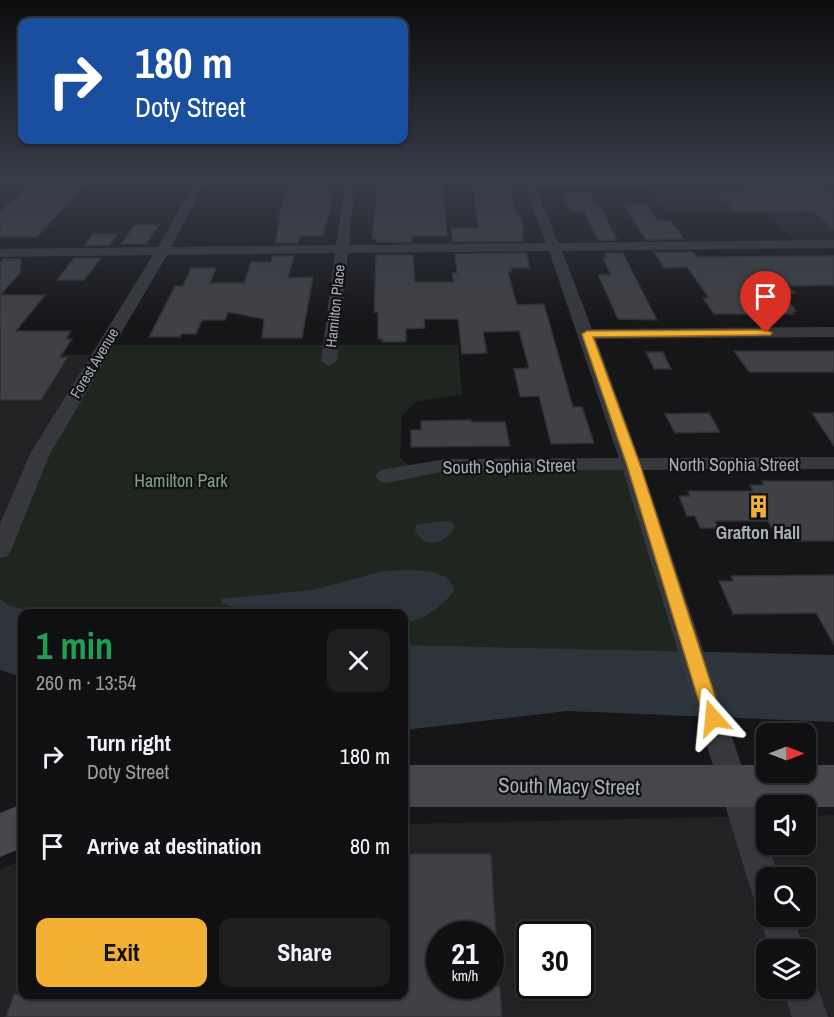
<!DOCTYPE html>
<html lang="en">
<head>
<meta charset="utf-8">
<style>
  body { margin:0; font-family:"Archivo Narrow",sans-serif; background:#1e1e20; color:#f1f3f6; height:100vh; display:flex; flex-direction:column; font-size:22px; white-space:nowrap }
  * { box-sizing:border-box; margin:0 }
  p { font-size:20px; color:#9c9d9f }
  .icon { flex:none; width:33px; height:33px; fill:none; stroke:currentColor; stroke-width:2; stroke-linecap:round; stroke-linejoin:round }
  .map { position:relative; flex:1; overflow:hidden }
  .details { position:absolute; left:18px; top:609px; width:390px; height:390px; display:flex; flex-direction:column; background:#101012; border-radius:12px; box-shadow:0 2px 4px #0004,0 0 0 2px #303032 }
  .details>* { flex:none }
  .hud { position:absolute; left:18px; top:18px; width:390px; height:126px; border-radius:12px; box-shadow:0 2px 4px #0004,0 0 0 2px #303032; background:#1a4fa0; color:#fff; overflow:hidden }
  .needle { width:39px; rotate:90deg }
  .tools { position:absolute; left:756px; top:723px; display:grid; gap:12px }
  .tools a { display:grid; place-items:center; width:60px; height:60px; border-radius:12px; background:#101012; box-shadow:0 2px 4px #0004,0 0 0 2px #303032; font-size:30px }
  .speed { position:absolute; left:426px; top:921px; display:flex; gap:12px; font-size:30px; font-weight:700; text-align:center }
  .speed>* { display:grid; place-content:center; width:78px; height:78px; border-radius:50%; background:#101012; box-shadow:0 2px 4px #0004,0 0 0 2px #303032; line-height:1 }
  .speed small { font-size:15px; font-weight:400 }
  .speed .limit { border:3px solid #111; border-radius:9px; background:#fff; color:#111 }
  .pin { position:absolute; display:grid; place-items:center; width:51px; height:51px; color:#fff; margin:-62px -26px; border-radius:50% 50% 50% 0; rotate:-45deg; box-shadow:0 0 6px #0007 }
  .pin .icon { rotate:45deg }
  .me { position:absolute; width:66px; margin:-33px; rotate:342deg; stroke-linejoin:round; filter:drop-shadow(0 0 4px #0008) }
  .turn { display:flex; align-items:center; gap:21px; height:126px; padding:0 18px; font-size:27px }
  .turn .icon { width:78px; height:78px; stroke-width:2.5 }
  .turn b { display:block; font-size:42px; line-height:51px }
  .round { display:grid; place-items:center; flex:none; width:63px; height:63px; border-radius:12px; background:#1e1e20 }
  .summary { display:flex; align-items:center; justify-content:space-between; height:102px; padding:0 18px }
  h1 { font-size:36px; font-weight:700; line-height:45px; color:#1e9e55 }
  .button { display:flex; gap:12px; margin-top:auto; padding:12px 18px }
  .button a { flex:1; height:69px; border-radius:12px; background:#f2b134; color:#111; font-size:24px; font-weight:700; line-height:69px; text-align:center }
  .button a+a { background:#1e1e20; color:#f1f3f6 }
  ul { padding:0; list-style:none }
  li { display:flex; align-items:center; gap:18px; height:90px; padding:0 18px }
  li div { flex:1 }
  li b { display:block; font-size:22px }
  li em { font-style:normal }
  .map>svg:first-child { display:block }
</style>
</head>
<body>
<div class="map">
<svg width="834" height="1017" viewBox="0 0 834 1017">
  <rect width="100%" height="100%" fill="#161618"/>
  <!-- built -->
  <path fill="#222225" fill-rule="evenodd" d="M528 182H834V244H799L766 212 666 213 643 183Z
    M0 354 98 355 0 550Z
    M834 815V1017H0V870L22 861V994H404V824L766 816V844H806V816ZM766 878H806V916H766ZM440 934H490V986H440ZM530 934H580V986H530ZM766 950H806V988H766Z"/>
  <!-- green -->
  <path fill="#1e261f" d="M104 345H458L462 395 417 401 402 416 400 458 416 471 633 465 692 652 404 645V614L39 613 11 606 0 599V550Z"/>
  <!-- water -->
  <path fill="#2c353c" d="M442 521 452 522 455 527C451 536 437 546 427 542 422 540 420 536 415 533L416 525Z
    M384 571C404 571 449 565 454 590 445 605 422 622 404 622V614L325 613C292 603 254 616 221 603V599L313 590Z
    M0 599 11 606 39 613 22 614V677L0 670Z
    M404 645 834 655V722L567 711 404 730Z"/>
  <!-- building -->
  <path fill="#404145" stroke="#303034" stroke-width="1.5" d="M290 182 331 183 329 194H333L323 236H300L298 243H275L280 221H277Z
    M472 182H508L517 215H520L523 227V241L453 242 451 228H479Z
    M378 183 443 184 447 236H412V242H377V239H372Z
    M85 185 37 237H0V212L29 186Z
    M746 188H825L834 195V230L813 211 735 212 716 191H748Z
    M562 192H589L596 205H600L617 240H598L584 211H571Z
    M623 204H646L658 221H671L684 239 646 240Z
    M135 225H159L146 244H121Z
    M93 234H118L110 245 84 246Z
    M654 252H693L697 257 834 256V285L788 286 795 293H782L796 311H792L794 314H714L703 298H709L687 267 664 268Z
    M526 253 530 268H510L512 272H508L517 305 544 304 573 407H582L594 443 551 444 539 396 520 397 514 369 529 368 519 331 483 332 487 353 462 354 458 319H424L425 328 406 329V342H382V339H378V312H374L376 255H413L415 282H454L452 273H457L455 254Z
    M605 253H623L657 320 618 319 598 275H611L603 258H607Z
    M272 256H294L288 278 313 277 302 338H262L264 319 228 312 225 320H202L196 334H182L180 337H149L175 286H183L191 268H216L210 283H244L251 262H271Z
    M74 258H101L84 280H57Z
    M3 259H21L20 273 0 295H45L16 331H71L66 339H72L60 357H68L41 400H0V263Z
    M734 351H834V372H749Z
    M646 352H663L671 369H654Z
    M709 413 720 432 675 433 665 414Z
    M812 413H834V446Z
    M471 420V422H505L510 446 411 447V430H421V421Z
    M762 481H834V541H793L789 533H774L768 521H715L718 528H700L695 516H687L679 496H690L688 491H753L750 485H764Z
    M834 575V645L816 613 733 614 719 581H733L731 576Z
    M404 854H491L496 934H440V986H500L502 1017H6L14 994H404Z"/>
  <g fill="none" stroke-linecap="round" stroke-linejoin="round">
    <!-- street -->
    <path fill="#37383d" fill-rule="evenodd" d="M194 182H205L171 247 336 245 345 182H355L349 245 546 243 523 182H753L748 185 536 187 558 243 834 240V248L562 251 592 329 834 327V337L596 339 639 458 834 457V469L643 470 779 878H766V903L754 899 750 887 623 470 446 471 386 483 379 481 376 476 379 471 386 469 446 459 619 458 549 251 348 253 337 361 329 366 321 361 335 253 167 255 50 454 11 550 8 556 0 558V524L30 454 153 255 0 257V249L158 247Z
      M766 903V916H793L804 950H770L759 916Z
      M806 972 813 975 828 1017H792L782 988H806Z"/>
    <!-- secondary -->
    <path fill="#45474d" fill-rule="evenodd" d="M404 765H766V772H806V765H834V807H404Z
      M22 804V848L0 857V813Z"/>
  </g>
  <!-- sky -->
  <linearGradient id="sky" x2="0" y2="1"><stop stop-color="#0c0c0d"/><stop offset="0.56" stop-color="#363c48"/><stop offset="1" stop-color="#363c48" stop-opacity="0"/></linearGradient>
  <rect width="834" height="324" fill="url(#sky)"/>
  <!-- route -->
  <path fill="#f2b134" stroke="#9d7322" stroke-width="1.5" d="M766 330 772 333 770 335 593 337 640 465 722 718 720 723 713 726 707 723 704 718 627 465 582 334 587 331Z"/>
  <!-- icons -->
  <defs>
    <symbol id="building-bare" viewBox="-9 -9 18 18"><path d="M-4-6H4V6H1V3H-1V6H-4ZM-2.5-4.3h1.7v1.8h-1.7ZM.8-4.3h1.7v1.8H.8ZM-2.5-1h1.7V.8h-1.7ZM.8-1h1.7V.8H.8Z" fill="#f2b134" stroke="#111113" stroke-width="2.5" paint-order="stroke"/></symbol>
  </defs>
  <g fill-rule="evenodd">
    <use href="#building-bare" x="742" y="490" width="33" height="33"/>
  </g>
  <g text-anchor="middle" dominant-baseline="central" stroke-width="4.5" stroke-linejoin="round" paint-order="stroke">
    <!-- far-street labels -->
    <g font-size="15" fill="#a8adb8" stroke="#111113">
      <text transform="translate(335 306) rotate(-84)">Hamilton Place</text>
      <text transform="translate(94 363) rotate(-59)">Forest Avenue</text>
    </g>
    <!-- street labels -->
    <g font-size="18" fill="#a8adb8" stroke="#111113">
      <text x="734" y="464">North Sophia Street</text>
      <text transform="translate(509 466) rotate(-1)">South Sophia Street</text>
    </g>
    <!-- park labels -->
    <g font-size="18" fill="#7fa381" stroke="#111113">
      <text x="181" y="480">Hamilton Park</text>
    </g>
    <!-- poi labels -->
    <g font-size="18" font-weight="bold" fill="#a8adb8" stroke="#111113">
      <text x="758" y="532">Grafton Hall</text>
    </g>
    <!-- near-street labels -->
    <g font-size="21" fill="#a8adb8" stroke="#111113">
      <text transform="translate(569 786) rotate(1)">South Macy Street</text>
    </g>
  </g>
</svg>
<div class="tools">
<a><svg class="needle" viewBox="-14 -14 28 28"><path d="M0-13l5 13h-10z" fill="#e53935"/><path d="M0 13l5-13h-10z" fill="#9c9d9f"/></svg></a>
<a><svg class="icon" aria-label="sound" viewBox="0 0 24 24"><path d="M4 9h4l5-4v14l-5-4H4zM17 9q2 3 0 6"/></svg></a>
<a><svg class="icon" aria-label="search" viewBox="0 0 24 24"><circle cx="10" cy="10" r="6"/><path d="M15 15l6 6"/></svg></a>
<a><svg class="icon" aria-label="layers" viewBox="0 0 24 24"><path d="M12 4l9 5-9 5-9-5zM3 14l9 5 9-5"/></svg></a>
</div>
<div class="speed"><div>21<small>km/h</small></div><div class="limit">30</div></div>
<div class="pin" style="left:766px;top:333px;background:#d93025"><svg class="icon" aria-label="arrive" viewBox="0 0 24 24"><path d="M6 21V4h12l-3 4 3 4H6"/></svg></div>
<svg class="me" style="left:713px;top:718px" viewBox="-20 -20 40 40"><path d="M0-17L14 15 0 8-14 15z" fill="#f2b134" stroke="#fff" stroke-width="4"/></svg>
<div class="hud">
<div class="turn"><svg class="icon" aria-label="right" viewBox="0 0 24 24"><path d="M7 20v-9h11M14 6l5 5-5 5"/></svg><div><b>180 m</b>Doty Street</div></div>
</div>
<section class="details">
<div class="summary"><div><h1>1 min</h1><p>260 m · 13:54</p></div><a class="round"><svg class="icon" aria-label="close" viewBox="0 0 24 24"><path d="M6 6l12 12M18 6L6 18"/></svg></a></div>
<ul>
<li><svg class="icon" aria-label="right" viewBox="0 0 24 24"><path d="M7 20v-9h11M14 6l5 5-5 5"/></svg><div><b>Turn right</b><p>Doty Street</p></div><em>180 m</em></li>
<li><svg class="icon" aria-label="arrive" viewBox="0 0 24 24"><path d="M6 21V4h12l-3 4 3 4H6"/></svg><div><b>Arrive at destination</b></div><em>80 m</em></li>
</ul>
<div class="button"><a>Exit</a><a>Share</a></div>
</section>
</div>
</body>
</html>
